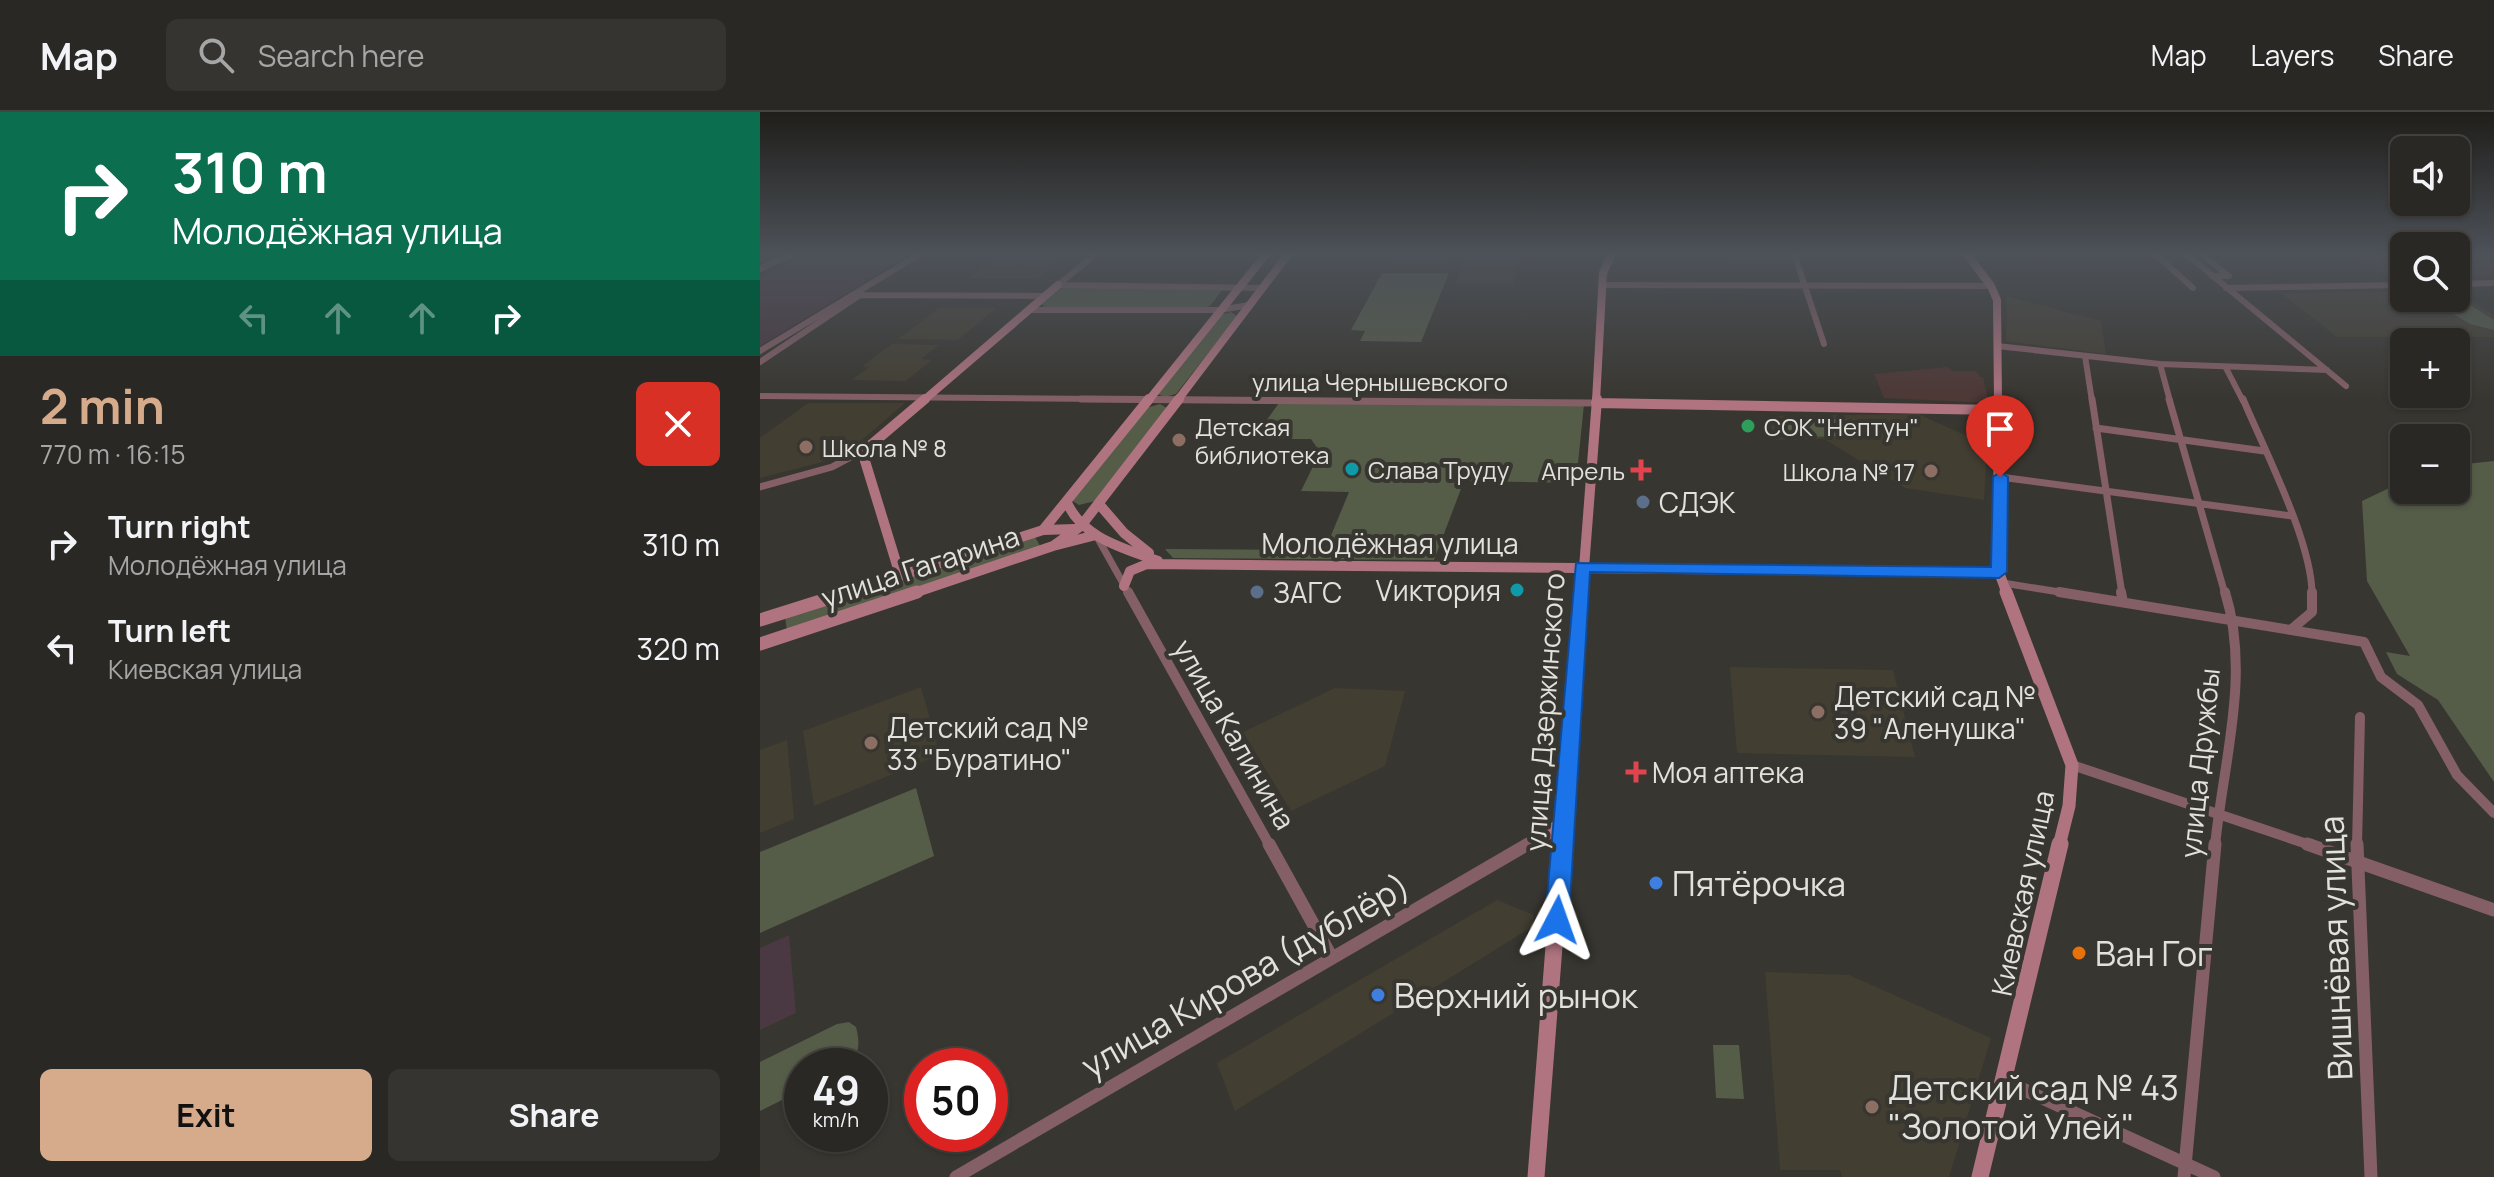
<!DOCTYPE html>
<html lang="en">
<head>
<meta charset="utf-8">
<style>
  body { margin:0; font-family:Manrope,sans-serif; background:#363431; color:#f1f3f6; height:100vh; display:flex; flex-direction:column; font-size:30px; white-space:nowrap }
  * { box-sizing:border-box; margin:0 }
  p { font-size:26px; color:#a5a6a6 }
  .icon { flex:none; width:44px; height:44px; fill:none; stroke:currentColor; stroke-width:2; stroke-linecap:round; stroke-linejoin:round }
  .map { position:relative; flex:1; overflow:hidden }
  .panel { display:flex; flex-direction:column; background:#2a2824; width:760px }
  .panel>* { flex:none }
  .hud { background:#0b6e4f; color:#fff; overflow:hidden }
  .controls { position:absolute; left:1630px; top:24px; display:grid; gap:16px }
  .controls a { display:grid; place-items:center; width:80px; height:80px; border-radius:12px; background:#2a2824; box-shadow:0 2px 6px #0004,0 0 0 2px #464441; font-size:40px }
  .speed { position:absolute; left:24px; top:936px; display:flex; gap:16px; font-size:40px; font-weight:700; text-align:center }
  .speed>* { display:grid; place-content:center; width:104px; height:104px; border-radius:50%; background:#2a2824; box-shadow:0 2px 6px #0004,0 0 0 2px #464441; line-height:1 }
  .speed small { font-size:20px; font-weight:400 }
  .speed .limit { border:12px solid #d22; background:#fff; color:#111 }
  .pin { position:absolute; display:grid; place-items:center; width:68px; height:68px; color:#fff; margin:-82px -34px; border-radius:50% 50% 50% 0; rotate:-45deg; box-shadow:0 0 8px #0007 }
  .pin .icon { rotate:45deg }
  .me { position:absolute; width:88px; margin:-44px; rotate:4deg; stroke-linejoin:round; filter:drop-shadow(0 0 6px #0008) }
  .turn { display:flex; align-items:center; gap:28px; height:168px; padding:0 40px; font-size:36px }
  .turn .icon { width:104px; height:104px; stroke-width:2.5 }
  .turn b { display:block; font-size:56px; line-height:68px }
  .lanes { display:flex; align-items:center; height:76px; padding:0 40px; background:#0003; justify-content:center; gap:40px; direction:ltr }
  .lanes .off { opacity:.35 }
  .round { display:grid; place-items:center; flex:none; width:84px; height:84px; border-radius:12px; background:#363431 }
  .overview { display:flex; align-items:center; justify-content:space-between; height:136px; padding:0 40px }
  h1 { font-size:48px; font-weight:700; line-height:60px; color:#d6ab8b }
  .primary-button { display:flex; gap:16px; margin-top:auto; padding:16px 40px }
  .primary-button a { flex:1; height:92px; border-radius:12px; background:#d6ab8b; color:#111; font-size:32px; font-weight:700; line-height:92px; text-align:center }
  .primary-button a+a { background:#363431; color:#f1f3f6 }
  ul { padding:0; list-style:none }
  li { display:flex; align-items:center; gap:24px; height:104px; padding:0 40px }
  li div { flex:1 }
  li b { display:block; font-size:30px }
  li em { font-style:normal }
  header { display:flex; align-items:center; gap:48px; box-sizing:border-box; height:112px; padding:0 40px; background:#2a2824; border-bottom:2px solid #464441 }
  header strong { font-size:38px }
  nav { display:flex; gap:44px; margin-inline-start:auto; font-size:28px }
  .search { width:560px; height:72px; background:#363431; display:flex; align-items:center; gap:20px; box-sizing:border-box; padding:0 28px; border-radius:12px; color:#a5a6a6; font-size:30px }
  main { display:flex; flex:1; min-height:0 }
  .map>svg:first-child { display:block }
</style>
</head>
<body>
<header>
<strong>Map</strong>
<div class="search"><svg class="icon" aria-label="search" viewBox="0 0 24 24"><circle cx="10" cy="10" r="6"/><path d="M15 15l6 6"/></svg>Search here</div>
<nav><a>Map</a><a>Layers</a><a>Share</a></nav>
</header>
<main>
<section class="panel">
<div class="hud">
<div class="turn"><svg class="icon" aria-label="right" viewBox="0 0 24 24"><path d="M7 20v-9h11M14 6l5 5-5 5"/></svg><div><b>310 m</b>Молодёжная улица</div></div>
<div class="lanes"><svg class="icon off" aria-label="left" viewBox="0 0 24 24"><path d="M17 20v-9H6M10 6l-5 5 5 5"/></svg><svg class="icon off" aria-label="ahead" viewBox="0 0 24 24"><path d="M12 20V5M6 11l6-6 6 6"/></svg><svg class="icon off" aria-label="ahead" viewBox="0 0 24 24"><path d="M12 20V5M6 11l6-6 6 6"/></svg><svg class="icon" aria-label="right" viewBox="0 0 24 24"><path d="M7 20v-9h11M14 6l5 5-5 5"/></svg></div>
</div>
<div class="overview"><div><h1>2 min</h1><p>770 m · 16:15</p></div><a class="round" style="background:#d93025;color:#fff"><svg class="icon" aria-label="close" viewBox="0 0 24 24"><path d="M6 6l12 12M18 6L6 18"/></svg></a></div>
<ul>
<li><svg class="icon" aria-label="right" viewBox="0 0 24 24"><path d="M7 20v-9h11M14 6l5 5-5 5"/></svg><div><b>Turn right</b><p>Молодёжная улица</p></div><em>310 m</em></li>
<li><svg class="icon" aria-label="left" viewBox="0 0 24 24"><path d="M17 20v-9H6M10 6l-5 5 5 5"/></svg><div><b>Turn left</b><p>Киевская улица</p></div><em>320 m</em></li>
</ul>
<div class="primary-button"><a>Exit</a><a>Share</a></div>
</section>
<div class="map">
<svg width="1734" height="1065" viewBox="0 0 1734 1065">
  <rect width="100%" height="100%" fill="#383630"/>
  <!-- built -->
  <path fill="#433e32" d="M243 141H308L277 167 208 166Z
    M635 141H692L693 142 686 158H625Z
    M970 141H1029L1033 155H967Z
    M705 147H760L753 174 696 173Z
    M1644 179V186H1696V181L1734 203V225H1577L1521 181Z
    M1247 184 1341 209 1346 242 1246 229Z
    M179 196H236L198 228 138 227Z
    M132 232 179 233 161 247 172 248 146 269 92 268 109 255 102 254Z
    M48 291H145L82 345 0 366V326Z
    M1158 302 1227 333 1224 388 1145 376 1064 327 1014 328 1008 304Z
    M970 555 1133 558 1155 645 977 641Z
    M161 575 180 643 54 694 43 619Z
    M575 576 645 579 625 654 531 699 483 620Z
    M27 628 34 707 0 721V638Z
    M737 788 774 803 772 815 475 999 457 951Z
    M1005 860 1089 863 1231 926 1189 1065H1082L1080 1058H1020Z"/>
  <!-- industrial -->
  <path fill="#4d3835" d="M1593 141H1644V165H1632Z
    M1696 141H1734V165H1696Z
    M1187 255 1193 259H1216L1220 265H1223L1229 291 1124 286 1114 262Z"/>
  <!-- medical -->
  <path fill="#4a3842" d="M55 141H152L0 234V165L34 147Z
    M29 823 36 901 0 918V836Z"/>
  <!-- green -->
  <path fill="#555c48" d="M622 161H689L661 230 600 229 605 219 591 218Z
    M310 175 463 177 450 194 442 196H285L282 192 300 177Z
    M1696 184 1734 208V218L1710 212 1667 186H1696Z
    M471 200 477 204 416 282 405 285 397 282 460 203Z
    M519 291 824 292 816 371 704 369 674 448 413 446 405 437 565 438 589 380 541 379 560 340 551 327H493Z
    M400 292 407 296 335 389 319 393 311 388 386 296Z
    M1094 307 1102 324 1030 325 1025 308Z
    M1734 349V670L1678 588 1637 562 1626 540 1650 544 1607 469 1602 389 1644 369V378H1696V353Z
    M274 423 280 434 27 519 25 505Z
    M156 676 174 744 0 821V740Z
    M89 910 96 915C100 931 100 942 88 954H42V978L0 999V950L77 912Z
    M953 933H979L984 987 956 986Z"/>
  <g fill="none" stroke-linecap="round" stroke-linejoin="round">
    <!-- street-far3 -->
    <path stroke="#845f66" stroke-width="6" d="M1034 141 1064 232
      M1394 141 1433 176
      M1425 141 1586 274
      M1440 141 1469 164H1452
      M0 157 35 141
      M1696 172 1734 171
      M298 173 502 176
      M298 173 337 141
      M843 173 1231 174
      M1466 176 1644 173
      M92 183 286 184
      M270 198H460L489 193
      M1237 234 1400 252 1567 258
      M0 239 162 141
      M1325 244 1332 289
      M0 250 100 183
      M1400 252 1410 289
      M1466 256 1483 289
      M0 284 560 289"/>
    <!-- street-far2 -->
    <path stroke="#845f66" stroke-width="7" d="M321 287 836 291
      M1332 287 1362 482
      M1409 287 1465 482
      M1483 287C1504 337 1552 430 1552 482
      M1336 316 1504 339
      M1240 365 1532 404
      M0 375 72 355 106 337
      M336 423 369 482
      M1243 471 1312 482"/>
    <!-- street-far1 -->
    <path stroke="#845f66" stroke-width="10" d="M368 480 510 734
      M1299 480 1604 530 1621 565 1658 593 1697 663 1734 701
      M1361 480 1363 490
      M1533 516 1552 500V480
      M1312 653 1553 734
      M765 734 783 724
      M1455 734C1463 651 1491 562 1465 480
      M1597 734 1600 605"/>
    <!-- street -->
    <path stroke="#845f66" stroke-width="13" d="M509 732 572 846
      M1547 732 1734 798
      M1597 732 1611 1065
      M1243 968 1454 1065
      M196 1065 768 732
      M1424 1065 1455 732"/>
    <!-- secondary-far3 -->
    <path stroke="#af7480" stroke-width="8" d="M1206 141 1231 174 1237 188 1238 289
      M163 289 298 173
      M388 289 507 141
      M417 289 529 141
      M836 289 843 161 852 141"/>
    <!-- secondary-far2 -->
    <path stroke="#af7480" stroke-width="10" d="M1238 287 1239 460 1247 482
      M836 291 1239 298
      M307 391C324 427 364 436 398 449
      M339 392 364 421 389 441
      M283 418 389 287
      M293 434 321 414 419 287
      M140 463 105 349 106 337 165 287
      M364 474 370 459 387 452 1239 460
      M83 482 283 418 315 417
      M151 482 293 434 336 423
      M822 482 837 287"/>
    <!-- secondary-far1 -->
    <path stroke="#af7480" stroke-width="13" d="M1246 480 1312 653 1309 694 1299 734
      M0 508 89 480
      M0 532 157 480
      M783 724 803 711
      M802 734 822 480"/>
    <!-- secondary -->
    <path stroke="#af7480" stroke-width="17" d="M776 1065 802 732
      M1220 1065 1300 732"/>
  </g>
  <!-- sky -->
  <linearGradient id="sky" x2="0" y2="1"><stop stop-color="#1f1e1a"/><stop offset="0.49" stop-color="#4d5259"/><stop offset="1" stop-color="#4d5259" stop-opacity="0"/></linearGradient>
  <rect width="1734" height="290" fill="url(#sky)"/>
  <!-- route -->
  <path fill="#1a73e8" stroke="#114b97" stroke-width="2" d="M1240 360 1248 365 1247 460 1239 466 830 460 809 808 805 816 797 819 788 816 785 808 816 451 1231 455 1233 365Z"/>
  <!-- markers -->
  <circle fill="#2e9e5b" stroke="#383630" stroke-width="3" cx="988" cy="314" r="8"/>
  <g fill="#8d6e63" stroke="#383630" stroke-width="3">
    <circle cx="419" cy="328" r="8"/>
    <circle cx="46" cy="335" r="8"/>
    <circle cx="1171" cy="359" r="8"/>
    <circle cx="1058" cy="600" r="8"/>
    <circle cx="111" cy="631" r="8"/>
    <circle cx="1112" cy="995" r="8"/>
  </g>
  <g fill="#0f9aa8" stroke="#383630" stroke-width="3">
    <circle cx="592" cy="357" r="8"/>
    <circle cx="757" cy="478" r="8"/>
  </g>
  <g fill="#e0444e" stroke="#383630" stroke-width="3">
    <path d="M877 346h8v8h8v8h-8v8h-8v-8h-8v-8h8z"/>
    <path d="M872 648h8v8h8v8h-8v8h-8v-8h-8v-8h8z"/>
  </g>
  <g fill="#5c6f8a" stroke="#383630" stroke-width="3">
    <circle cx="883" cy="390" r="8"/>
    <circle cx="497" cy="480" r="8"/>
  </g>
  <g fill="#3f7fe0" stroke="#383630" stroke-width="3">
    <circle cx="896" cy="771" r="8"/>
    <circle cx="618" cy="883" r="8"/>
  </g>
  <circle fill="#e8710a" stroke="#383630" stroke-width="3" cx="1319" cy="841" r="8"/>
  <g text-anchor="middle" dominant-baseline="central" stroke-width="8" stroke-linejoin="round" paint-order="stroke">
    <!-- far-street labels -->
    <g font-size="24" fill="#e2e1dc" stroke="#383630">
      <text x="620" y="269">улица Чернышевского</text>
    </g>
    <!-- far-poi labels -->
    <g font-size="24" fill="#e2e1dc" stroke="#383630" text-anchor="start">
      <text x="435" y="314">Детская<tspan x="435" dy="28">библиотека</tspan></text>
      <text x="1004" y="314">СОК "Нептун"</text>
      <text x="62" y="335">Школа № 8</text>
      <text x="608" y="357">Слава Труду</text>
      <text x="865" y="358" text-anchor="end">Апрель</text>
      <text x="1155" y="359" text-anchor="end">Школа № 17</text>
    </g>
    <!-- poi labels -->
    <g font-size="28" fill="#e2e1dc" stroke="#383630" text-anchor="start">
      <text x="899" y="390">СДЭК</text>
      <text x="741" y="478" text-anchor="end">Vиктория</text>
      <text x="513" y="480">ЗАГС</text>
      <text x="1074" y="584">Детский сад №<tspan x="1074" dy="32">39 "Аленушка"</tspan></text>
      <text x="127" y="615">Детский сад №<tspan x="127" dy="32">33 "Буратино"</tspan></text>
      <text x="892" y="660">Моя аптека</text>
    </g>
    <!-- street labels -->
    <g font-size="28" fill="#e2e1dc" stroke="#383630">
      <text x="630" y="431">Молодёжная улица</text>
      <text transform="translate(160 454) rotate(-18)">улица Гагарина</text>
      <text transform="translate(784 600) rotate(-86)">улица Дзержинского</text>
      <text transform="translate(475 622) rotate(60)">улица Калинина</text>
      <text transform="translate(1439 651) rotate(-84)">улица Дружбы</text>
      <text transform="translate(1262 781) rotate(-78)">Киевская улица</text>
    </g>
    <!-- near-poi labels -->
    <g font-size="34" fill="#e2e1dc" stroke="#383630" text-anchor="start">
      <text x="912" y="771">Пятёрочка</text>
      <text x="1335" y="841">Ван Гог</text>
      <text x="634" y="883">Верхний рынок</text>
      <text x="1128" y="975">Детский сад № 43<tspan x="1128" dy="39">"Золотой Улей"</tspan></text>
    </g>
    <!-- near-street labels -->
    <g font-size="34" fill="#e2e1dc" stroke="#383630">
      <text transform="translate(1575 836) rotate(-92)">Вишнёвая улица</text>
      <text transform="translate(485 863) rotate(-30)">улица Кирова (дублёр)</text>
    </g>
  </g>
</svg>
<div class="controls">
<a><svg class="icon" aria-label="sound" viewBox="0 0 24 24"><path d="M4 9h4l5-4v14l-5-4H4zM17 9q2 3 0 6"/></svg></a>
<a><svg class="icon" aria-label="search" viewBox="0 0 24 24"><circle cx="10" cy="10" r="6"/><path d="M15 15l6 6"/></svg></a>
<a>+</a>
<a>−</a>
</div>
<div class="speed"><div>49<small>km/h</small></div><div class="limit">50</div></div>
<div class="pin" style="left:1240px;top:365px;background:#d93025"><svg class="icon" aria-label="arrive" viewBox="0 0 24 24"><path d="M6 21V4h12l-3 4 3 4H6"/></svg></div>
<svg class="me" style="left:797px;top:808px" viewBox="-20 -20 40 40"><path d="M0-17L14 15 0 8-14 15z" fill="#1a73e8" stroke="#fff" stroke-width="4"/></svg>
</div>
</main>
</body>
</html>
